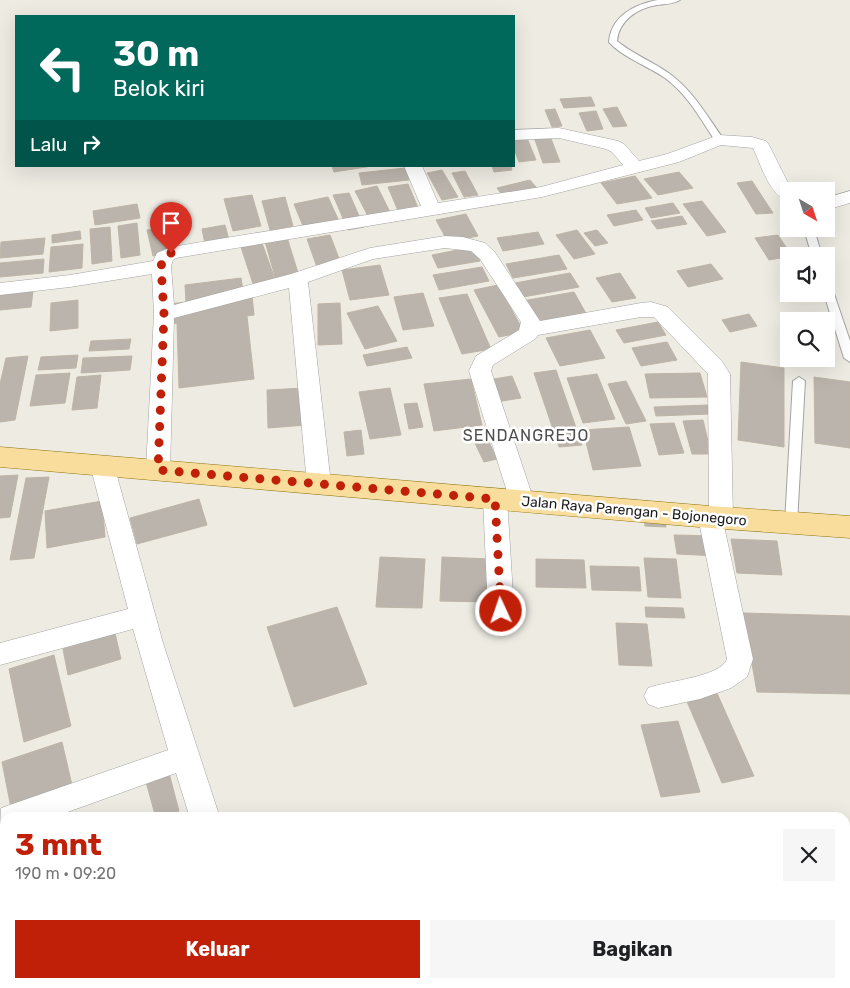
<!DOCTYPE html>
<html lang="id">
<head>
<meta charset="utf-8">
<style>
  body { margin:0; font-family:Rubik,sans-serif; background:#f6f6f6; color:#202124; height:100vh; display:flex; flex-direction:column; font-size:19px; white-space:nowrap }
  * { box-sizing:border-box; margin:0 }
  p { font-size:16px; color:#757577 }
  .icon { flex:none; width:28px; height:28px; fill:none; stroke:currentColor; stroke-width:2; stroke-linecap:round; stroke-linejoin:round }
  .map { position:relative; flex:1; overflow:hidden }
  .details { position:absolute; left:0px; top:812px; width:850px; height:176px; display:flex; flex-direction:column; background:#fff; border-radius:15px 15px 0 0; box-shadow:0 5px 20px #0002 }
  .details>* { flex:none }
  .hud { position:absolute; left:15px; top:15px; width:500px; height:152px; border-radius:0px; box-shadow:0 5px 20px #0002; background:#00695c; color:#fff; overflow:hidden }
  .needle { width:32px; rotate:141deg }
  .fabs { position:absolute; left:780px; top:182px; display:grid; gap:10px }
  .fabs a { display:grid; place-items:center; width:55px; height:55px; border-radius:0px; background:#fff; box-shadow:0 5px 20px #0002; font-size:25px }
  .pin { position:absolute; display:grid; place-items:center; width:42px; height:42px; color:#fff; margin:-51px -21px; border-radius:50% 50% 50% 0; rotate:-45deg; box-shadow:0 0 5px #0007 }
  .pin .icon { rotate:45deg }
  .me { position:absolute; width:55px; margin:-28px; rotate:357deg; stroke-linejoin:round; filter:drop-shadow(0 0 4px #0008) }
  .turn { display:flex; align-items:center; gap:18px; height:105px; padding:0 15px; font-size:22px }
  .turn .icon { width:65px; height:65px; stroke-width:2.5 }
  .turn b { display:block; font-size:35px; line-height:42px }
  .then { display:flex; align-items:center; height:48px; padding:0 15px; background:#0003; gap:10px; font-size:19px }
  .round { display:grid; place-items:center; flex:none; width:52px; height:52px; border-radius:0px; background:#f6f6f6 }
  .headline { display:flex; align-items:center; justify-content:space-between; height:85px; padding:0 15px }
  h1 { font-size:30px; font-weight:700; line-height:38px; color:#c12008 }
  .button { display:flex; gap:10px; margin-top:auto; padding:10px 15px }
  .button a { flex:1; height:58px; border-radius:0px; background:#c12008; color:#fff; font-size:20px; font-weight:700; line-height:58px; text-align:center }
  .button a+a { background:#f6f6f6; color:#202124 }
  .map>svg:first-child { display:block }
</style>
</head>
<body>
<div class="map">
<svg width="850" height="988" viewBox="0 0 850 988">
  <rect width="100%" height="100%" fill="#edebe2"/>
  <!-- building -->
  <path fill="#bab4ac" stroke="#beb4a5" d="M591 97 595 106 564 108 560 99Z
    M617 107 627 126 613 127 603 109Z
    M555 109 562 126 552 127 545 110Z
    M596 111 603 129 587 131 579 113Z
    M550 136 560 162 543 163 534 137Z
    M527 138 536 160 519 162 514 149V139Z
    M332 166H372L334 172Z
    M492 166H511L512 170 494 172Z
    M405 168 409 180 362 185 359 173Z
    M442 170 458 197 442 200 427 173Z
    M465 171 478 195 464 197 452 173Z
    M679 172 693 188 658 195 644 179Z
    M635 176 652 198 617 204 601 183Z
    M530 180 542 194 508 203 497 188Z
    M752 181 773 213 756 214 737 183Z
    M408 184 419 210 399 213 388 187Z
    M377 186 393 218 371 222 355 191Z
    M349 193 364 227 348 230 333 195Z
    M252 195 261 226 233 231 224 199Z
    M285 197 293 226 270 230 262 201Z
    M328 197 338 219 303 226 294 204Z
    M702 201 726 232 707 236 683 204Z
    M673 203 680 213 651 218 645 208Z
    M137 204 140 218 95 225 93 211Z
    M636 210 643 220 614 226 607 215Z
    M466 214 478 236 448 242 436 220Z
    M682 216 687 224 657 229 651 221Z
    M137 223 140 255 121 258 118 226Z
    M225 225 229 240 205 244 202 229Z
    M110 227 112 261 92 264 90 229Z
    M169 227 176 252 153 256 147 230Z
    M577 230 595 254 574 259 556 235Z
    M597 230 608 243 595 246 584 233Z
    M80 231 81 239 52 243V235Z
    M538 232 544 244 503 251 497 238Z
    M286 234 299 276 276 280 264 238Z
    M330 235 342 266 318 270 307 239Z
    M778 235 792 256 769 260 755 238Z
    M45 238 43 254 0 258 1 242Z
    M262 243 276 282 254 287 241 247Z
    M83 244 82 268 49 272 51 247Z
    M473 247 480 261 438 268 432 255Z
    M559 255 567 269 513 278 506 264Z
    M44 259 43 273 0 277V263Z
    M711 264 723 279 688 287 677 271Z
    M380 265 389 295 350 300 342 270Z
    M482 267 489 281 439 290 433 275Z
    M570 273 579 287 523 297 515 283Z
    M620 273 636 298 612 302 596 278Z
    M241 278 244 296 252 295 254 315 247 316 254 379 179 388 177 323 169 324V304L186 302 185 285Z
    M498 285 524 332 499 337 474 290Z
    M33 291 31 307 0 310V294Z
    M574 292 588 317 535 327 522 301Z
    M423 293 434 326 403 330 394 297Z
    M467 294 491 349 462 354 439 298Z
    M78 300V328L50 331 51 303Z
    M340 303 342 344 318 345V304Z
    M378 306 397 341 365 349 347 313Z
    M749 314 757 326 730 332 722 320Z
    M658 322 666 335 624 343 616 330Z
    M590 330 605 358 560 366 546 338Z
    M131 339 129 349 89 351 91 341Z
    M667 342 677 360 641 366 632 348Z
    M407 347 412 358 367 366 363 355Z
    M78 355 76 368 38 370 41 357Z
    M28 356 15 420 0 422V384L6 358Z
    M132 356 130 370 81 373 83 358Z
    M741 362 784 368V447L738 440Z
    M556 370 582 445 559 447 534 373Z
    M70 373 65 403 30 406 36 375Z
    M700 373 707 397 650 398 645 374Z
    M597 374 615 419 583 423 567 378Z
    M101 375 97 408 72 410 77 377Z
    M512 376 521 398 496 402 488 380Z
    M814 377 850 382V448L815 443Z
    M471 379 482 425 434 431 424 384Z
    M626 381 646 421 626 424 608 384Z
    M304 388 306 425 268 428 267 390Z
    M390 388 401 435 370 439 359 392Z
    M417 403 423 427 409 429 404 404Z
    M708 405 710 414 656 416 654 407Z
    M703 420 711 454H692L683 421Z
    M674 423 684 453 659 455 650 424Z
    M629 427 641 466 593 470 583 430Z
    M361 430 364 454 347 456 344 432Z
    M485 434 497 459 484 462 472 437Z
    M18 475 10 517 0 518V476Z
    M49 477 34 558 10 560 26 478Z
    M199 499 207 525 137 544 130 518Z
    M102 501 105 537 47 548 45 511Z
    M644 519 665 520 666 527 645 526Z
    M674 535 716 536 719 556 677 554Z
    M731 539 777 541 782 575 737 573Z
    M380 557 425 559 422 608 376 607Z
    M442 557 491 559 490 602 440 601Z
    M644 558 676 559 681 598 648 597Z
    M536 559 584 560 586 588 536 587Z
    M590 566 639 567 641 591 592 590Z
    M337 607 367 684 294 707 267 627Z
    M645 607 683 608 685 618 646 617Z
    M743 613 850 616V694L757 692Z
    M616 623 647 624 652 666 619 665Z
    M115 633 121 659 68 675 63 649Z
    M54 655 71 726 24 742 9 669Z
    M716 691 754 776 722 783 685 697Z
    M678 721 700 792 661 797 641 725Z
    M62 742 75 798 13 818 2 762Z
    M169 773 179 811 162 818H156L146 782Z"/>
  <g fill="none" stroke-linecap="round" stroke-linejoin="round">
    <defs>
      <path id="lane" d="M658 0H680C674 4 665 4 657 5 638 8 619 20 617 41 633 54 653 62 670 74 694 92 707 116 724 140L722 142H716C700 118 688 95 665 78 648 66 622 57 609 42 611 16 635 4 658 0Z
        M804 229H814L822 256H812Z
        M826 282 831 285 850 341V362L844 358 824 294H826Z
        M799 377 805 381 797 523 796 526H786L785 523 793 381Z"/>
      <path id="street" d="M559 128 618 141 624 144 639 161 667 154 719 135 752 137 766 141 769 145 790 187 795 191H789V201C770 197 761 165 753 148L721 145 679 162 542 197 176 258 173 260 171 266 174 305 291 274 370 248 445 236 463 237 485 243 494 251 540 321 641 303 651 302 668 307 721 360 730 374 733 518 730 525 724 526 753 659 747 677 731 688 700 699 658 708 648 704 644 696 648 688C666 681 721 677 727 659L698 517 701 510 709 508 708 374 654 317H641L538 335 535 339 493 365 491 371 534 501 530 507 522 510 514 507 510 501 469 371 476 356 519 330 521 322 480 259 471 251 445 248 373 259 308 282 331 484 327 490 319 493 311 490 307 484 289 288 174 318 170 470 166 476 158 479 150 476 146 470 154 314 152 274 70 287 0 295V283L70 275 153 261 157 253 171 247 421 206 404 166H422L438 203 541 187 623 165 612 152 606 149 559 138 514 140V130Z
        M850 191V203L826 210V198Z
        M102 456 110 459 114 465 163 643 220 818H190L176 773 51 818H5V830L0 827 1 808 168 750 133 629 0 665V643L128 609 90 465 94 459Z
        M495 490 503 493 507 499 514 611 510 619 501 622 492 619 488 611 483 499 487 493Z
        M246 984H278L279 988H247Z"/>
      <path id="primary" d="M0 447 710 506 850 516V538L710 528 0 467Z"/>
    </defs>
    <!-- lane casing -->
    <use href="#lane" stroke="#a3a3a3" stroke-width="2"/>
    <!-- street casing -->
    <use href="#street" stroke="#a3a3a3" stroke-width="1"/>
    <!-- primary casing -->
    <use href="#primary" stroke="#8f7406" stroke-width="1"/>
    <!-- lane -->
    <use href="#lane" fill="#fff" fill-rule="evenodd"/>
    <!-- street -->
    <use href="#street" fill="#fff" fill-rule="evenodd"/>
    <!-- primary -->
    <use href="#primary" fill="#f8dd9d" fill-rule="evenodd"/>
  </g>
  <g fill="none" stroke-linecap="round" stroke-linejoin="round">
    <!-- route -->
    <path stroke="#c12008" stroke-width="9" stroke-dasharray="0 16.2" d="M171 253 164 257 161 266 164 314 158 470 495 499 501 611"/>
  </g>
  <g text-anchor="middle" dominant-baseline="central" stroke-width="5" stroke-linejoin="round" paint-order="stroke">
    <!-- street labels -->
    <g font-size="14" fill="#1c1c1c" stroke="#fff">
      <text transform="translate(634 511) rotate(5)">Jalan Raya Parengan - Bojonegoro</text>
    </g>
    <!-- quarter labels -->
    <g font-size="16" letter-spacing="1" fill="#4f4f4f" stroke="#fff">
      <text x="526" y="435">SENDANGREJO</text>
    </g>
  </g>
</svg>
<div class="fabs">
<a><svg class="needle" viewBox="-14 -14 28 28"><path d="M0-13l5 13h-10z" fill="#e53935"/><path d="M0 13l5-13h-10z" fill="#757577"/></svg></a>
<a><svg class="icon" aria-label="sound" viewBox="0 0 24 24"><path d="M4 9h4l5-4v14l-5-4H4zM17 9q2 3 0 6"/></svg></a>
<a><svg class="icon" aria-label="search" viewBox="0 0 24 24"><circle cx="10" cy="10" r="6"/><path d="M15 15l6 6"/></svg></a>
</div>
<div class="pin" style="left:171px;top:253px;background:#d93025"><svg class="icon" aria-label="arrive" viewBox="0 0 24 24"><path d="M6 21V4h12l-3 4 3 4H6"/></svg></div>
<svg class="me" style="left:501px;top:611px" viewBox="-20 -20 40 40"><circle r="17" fill="#c12008" stroke="#fff" stroke-width="3"/><path d="M0-11L8 9 0 5-8 9z" fill="#fff"/></svg>
<div class="hud">
<div class="turn"><svg class="icon" aria-label="left" viewBox="0 0 24 24"><path d="M17 20v-9H6M10 6l-5 5 5 5"/></svg><div><b>30 m</b>Belok kiri</div></div>
<div class="then">Lalu<svg class="icon" aria-label="right" viewBox="0 0 24 24"><path d="M7 20v-9h11M14 6l5 5-5 5"/></svg></div>
</div>
<section class="details">
<div class="headline"><div><h1>3 mnt</h1><p>190 m · 09:20</p></div><a class="round"><svg class="icon" aria-label="close" viewBox="0 0 24 24"><path d="M6 6l12 12M18 6L6 18"/></svg></a></div>
<div class="button"><a>Keluar</a><a>Bagikan</a></div>
</section>
</div>
</body>
</html>
